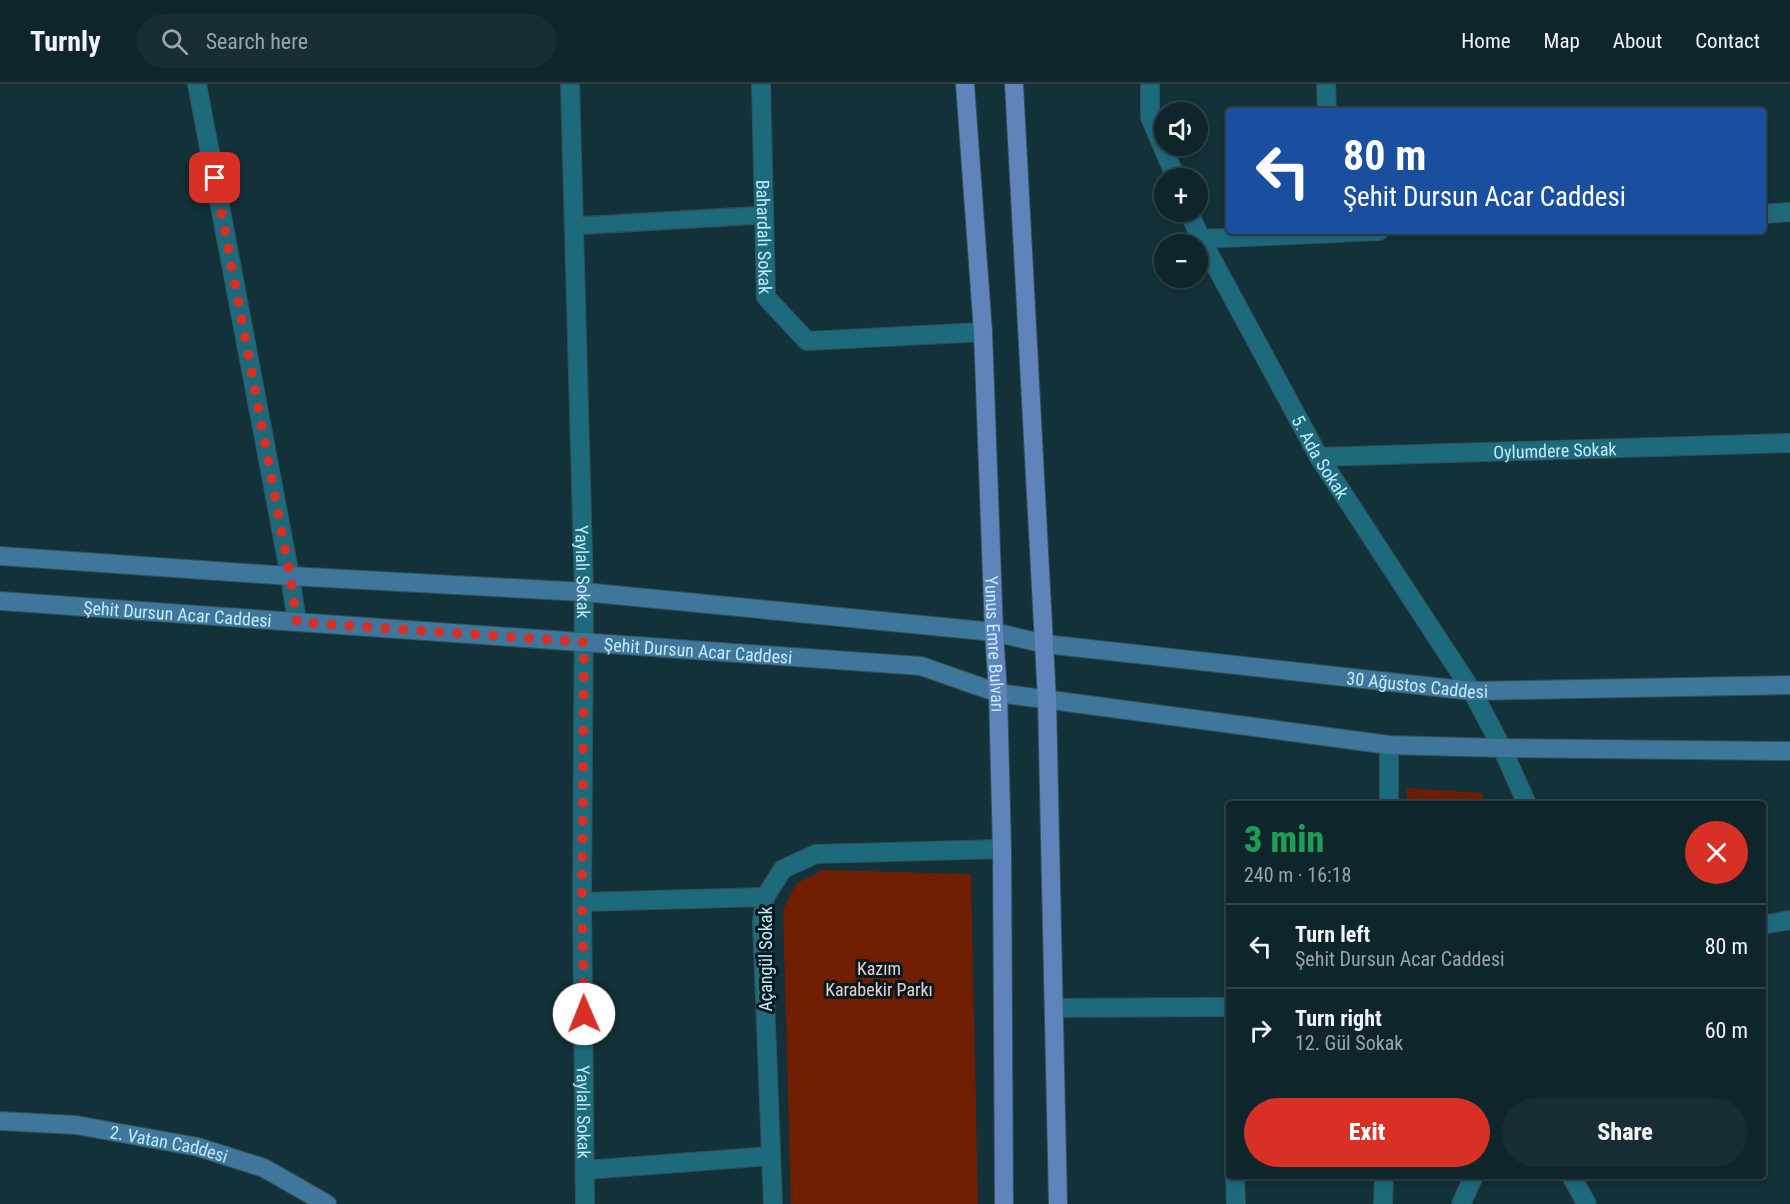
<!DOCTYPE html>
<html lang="en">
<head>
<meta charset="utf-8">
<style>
  body { margin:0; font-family:"Roboto Condensed",sans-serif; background:#172d33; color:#f1f3f6; height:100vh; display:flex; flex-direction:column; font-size:22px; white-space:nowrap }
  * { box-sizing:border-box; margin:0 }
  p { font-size:20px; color:#9ba5a9 }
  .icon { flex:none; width:33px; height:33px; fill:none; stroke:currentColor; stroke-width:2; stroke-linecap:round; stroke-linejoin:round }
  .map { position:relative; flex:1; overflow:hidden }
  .sheet { position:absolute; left:1226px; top:717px; width:540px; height:378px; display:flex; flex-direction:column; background:#0e252b; border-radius:6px; box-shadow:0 3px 9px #0003,0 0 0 2px #2e4247 }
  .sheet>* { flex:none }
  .hud { position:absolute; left:1226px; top:24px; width:540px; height:126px; border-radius:6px; box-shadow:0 3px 9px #0003,0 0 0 2px #2e4247; background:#1a4fa0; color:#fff; overflow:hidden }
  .tools { position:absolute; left:1154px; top:18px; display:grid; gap:12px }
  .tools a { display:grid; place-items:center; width:54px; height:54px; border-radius:50%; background:#0e252b; box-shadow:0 3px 9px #0003,0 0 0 2px #2e4247; font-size:30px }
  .pin { position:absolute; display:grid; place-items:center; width:51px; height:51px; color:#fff; margin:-26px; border-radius:12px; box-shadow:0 3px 9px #0006 }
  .me { position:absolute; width:66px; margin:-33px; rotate:359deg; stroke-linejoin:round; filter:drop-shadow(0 0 4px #0008) }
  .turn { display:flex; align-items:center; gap:21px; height:126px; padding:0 18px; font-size:27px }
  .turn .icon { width:78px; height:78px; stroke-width:2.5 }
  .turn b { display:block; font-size:42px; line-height:51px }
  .round { display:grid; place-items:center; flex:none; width:63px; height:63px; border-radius:32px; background:#172d33 }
  .head { display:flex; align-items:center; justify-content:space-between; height:102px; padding:0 18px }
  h1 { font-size:36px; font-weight:800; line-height:45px; color:#1e9e55 }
  .button { display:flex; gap:12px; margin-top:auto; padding:12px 18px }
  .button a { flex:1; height:69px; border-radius:36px; background:#d93025; color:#fff; font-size:24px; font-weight:800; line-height:69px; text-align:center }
  .button a+a { background:#172d33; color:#f1f3f6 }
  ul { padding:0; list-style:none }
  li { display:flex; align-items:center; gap:18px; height:84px; padding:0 18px; border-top:2px solid #2e4247 }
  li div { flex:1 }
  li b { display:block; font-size:22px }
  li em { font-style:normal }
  header { display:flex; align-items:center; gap:36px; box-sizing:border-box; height:84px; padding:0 30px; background:#0e252b; border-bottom:2px solid #2e4247 }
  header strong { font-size:28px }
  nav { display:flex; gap:33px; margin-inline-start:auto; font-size:21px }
  .search { width:420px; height:54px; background:#172d33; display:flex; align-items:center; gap:15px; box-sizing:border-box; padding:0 21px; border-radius:33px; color:#9ba5a9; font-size:22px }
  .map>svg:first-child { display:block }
</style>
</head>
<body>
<header>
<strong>Turnly</strong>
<div class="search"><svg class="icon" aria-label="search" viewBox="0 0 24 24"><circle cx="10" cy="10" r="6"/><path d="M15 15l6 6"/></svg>Search here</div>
<nav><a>Home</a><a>Map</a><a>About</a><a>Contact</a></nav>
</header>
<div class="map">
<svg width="1790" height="1120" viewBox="0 0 1790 1120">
  <rect width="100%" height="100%" fill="#133139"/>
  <!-- green -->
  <path fill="#6f1e00" d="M1407 704 1481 709 1487 720H1407Z
    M822 786 971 790 978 1120H791L783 826 796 800Z"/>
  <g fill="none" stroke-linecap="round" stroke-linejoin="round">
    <defs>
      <path id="service" d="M574 142 764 131"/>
      <g id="minor">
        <path d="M197 0 290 492 297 538"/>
        <path id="s1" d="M570 0 584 508 582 818 585 1120"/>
        <path id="s2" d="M761 0 766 213 807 257 983 248"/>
        <path d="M1150 0V33L1176 94"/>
        <path d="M1326 0 1327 27"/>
        <path id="s3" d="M1189 128 1201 155 1319 373 1472 607 1502 664 1527 720"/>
        <path d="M1762 130 1790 128"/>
        <path d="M1201 155 1379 147"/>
        <path id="s4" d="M1319 373 1790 359"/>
        <path d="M1389 720V661"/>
        <path d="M582 818 765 813"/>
        <path d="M1762 841 1790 836"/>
        <path d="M1054 924 1228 923"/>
        <path d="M585 1086 771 1072"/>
        <path d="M1235 1092 1236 1120"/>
        <path d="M1571 1092 1587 1120"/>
        <path d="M773 1120 762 838 765 813 783 785 816 770 1002 765"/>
        <path d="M1383 1120 1384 1092"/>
        <path d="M1461 1120 1474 1092"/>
      </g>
      <g id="secondary">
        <path id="s5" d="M0 472 290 492 584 508 994 548 1045 560 1472 607 1790 601"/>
        <path id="s6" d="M0 517 921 582 998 609 1389 661 1502 664 1790 667"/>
        <path id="s7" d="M0 1037 76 1041 198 1063 264 1084 327 1120"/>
      </g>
      <g id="primary">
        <path id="s8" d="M965 0 983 248 994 548 998 609 1002 765 1004 1120"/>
        <path d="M1014 0 1047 616 1058 1120"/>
      </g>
    </defs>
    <!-- service casing -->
    <use href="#service" stroke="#325058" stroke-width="19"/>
    <!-- minor casing -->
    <use href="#minor" stroke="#325058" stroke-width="20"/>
    <!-- secondary casing -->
    <use href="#secondary" stroke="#325058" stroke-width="20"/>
    <!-- primary casing -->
    <use href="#primary" stroke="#325058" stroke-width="20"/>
    <!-- service -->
    <use href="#service" stroke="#1e6a7d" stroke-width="16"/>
    <!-- minor -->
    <use href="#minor" stroke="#1e6a7d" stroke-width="18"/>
    <!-- secondary -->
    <use href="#secondary" stroke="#3f769c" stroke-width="18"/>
    <!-- primary -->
    <use href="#primary" stroke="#5f83bb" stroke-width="18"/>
  </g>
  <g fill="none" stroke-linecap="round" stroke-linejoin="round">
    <!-- route -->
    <path stroke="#d93025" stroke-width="10" stroke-dasharray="0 18" d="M215 94 290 492 297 538 584 558 582 818 584 930"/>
  </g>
  <g text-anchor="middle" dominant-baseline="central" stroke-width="6" stroke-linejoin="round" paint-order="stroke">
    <!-- street labels -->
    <g font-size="18" fill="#c0ebf8" stroke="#001920">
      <text stroke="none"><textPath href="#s2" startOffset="153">Bahardalı Sokak</textPath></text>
      <text stroke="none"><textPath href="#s4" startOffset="236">Oylumdere Sokak</textPath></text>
      <text stroke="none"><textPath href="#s3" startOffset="278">5. Ada Sokak</textPath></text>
      <text stroke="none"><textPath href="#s1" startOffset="488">Yaylalı Sokak</textPath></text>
      <text stroke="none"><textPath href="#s6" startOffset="178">Şehit Dursun Acar Caddesi</textPath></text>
      <text stroke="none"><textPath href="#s8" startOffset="561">Yunus Emre Bulvarı</textPath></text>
      <text stroke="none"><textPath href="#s6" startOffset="700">Şehit Dursun Acar Caddesi</textPath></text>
      <text stroke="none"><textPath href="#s5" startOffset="1424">30 Ağustos Caddesi</textPath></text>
      <text transform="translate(765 875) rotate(-90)">Açangül Sokak</text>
      <text stroke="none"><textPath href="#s1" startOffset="1028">Yaylalı Sokak</textPath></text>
      <text stroke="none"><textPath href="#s7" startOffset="171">2. Vatan Caddesi</textPath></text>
    </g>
    <!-- park labels -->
    <g font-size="18" fill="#eecec4" stroke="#001920">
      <text x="879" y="884">Kazım<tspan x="879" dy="21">Karabekir Parkı</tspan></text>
    </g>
  </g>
</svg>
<div class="tools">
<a><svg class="icon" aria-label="sound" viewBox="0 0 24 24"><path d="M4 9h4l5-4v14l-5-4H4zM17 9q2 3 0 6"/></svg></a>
<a>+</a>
<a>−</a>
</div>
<div class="pin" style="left:215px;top:94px;background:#d93025"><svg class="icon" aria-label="arrive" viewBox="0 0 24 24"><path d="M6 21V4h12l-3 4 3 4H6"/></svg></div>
<svg class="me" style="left:584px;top:930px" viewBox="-20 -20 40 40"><circle r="19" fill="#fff"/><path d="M0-13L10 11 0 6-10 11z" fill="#d93025"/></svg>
<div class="hud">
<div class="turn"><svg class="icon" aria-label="left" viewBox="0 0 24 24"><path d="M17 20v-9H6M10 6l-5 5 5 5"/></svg><div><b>80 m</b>Şehit Dursun Acar Caddesi</div></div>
</div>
<section class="sheet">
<div class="head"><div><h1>3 min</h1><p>240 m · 16:18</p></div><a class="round" style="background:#d93025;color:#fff"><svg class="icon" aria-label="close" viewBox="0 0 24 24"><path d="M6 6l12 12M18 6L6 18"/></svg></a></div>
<ul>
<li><svg class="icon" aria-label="left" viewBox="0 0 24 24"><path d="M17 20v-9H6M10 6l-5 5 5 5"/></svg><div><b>Turn left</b><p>Şehit Dursun Acar Caddesi</p></div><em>80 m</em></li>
<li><svg class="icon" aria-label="right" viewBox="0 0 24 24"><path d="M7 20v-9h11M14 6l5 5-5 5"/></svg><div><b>Turn right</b><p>12. Gül Sokak</p></div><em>60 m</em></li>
</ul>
<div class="button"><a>Exit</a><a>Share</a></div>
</section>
</div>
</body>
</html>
